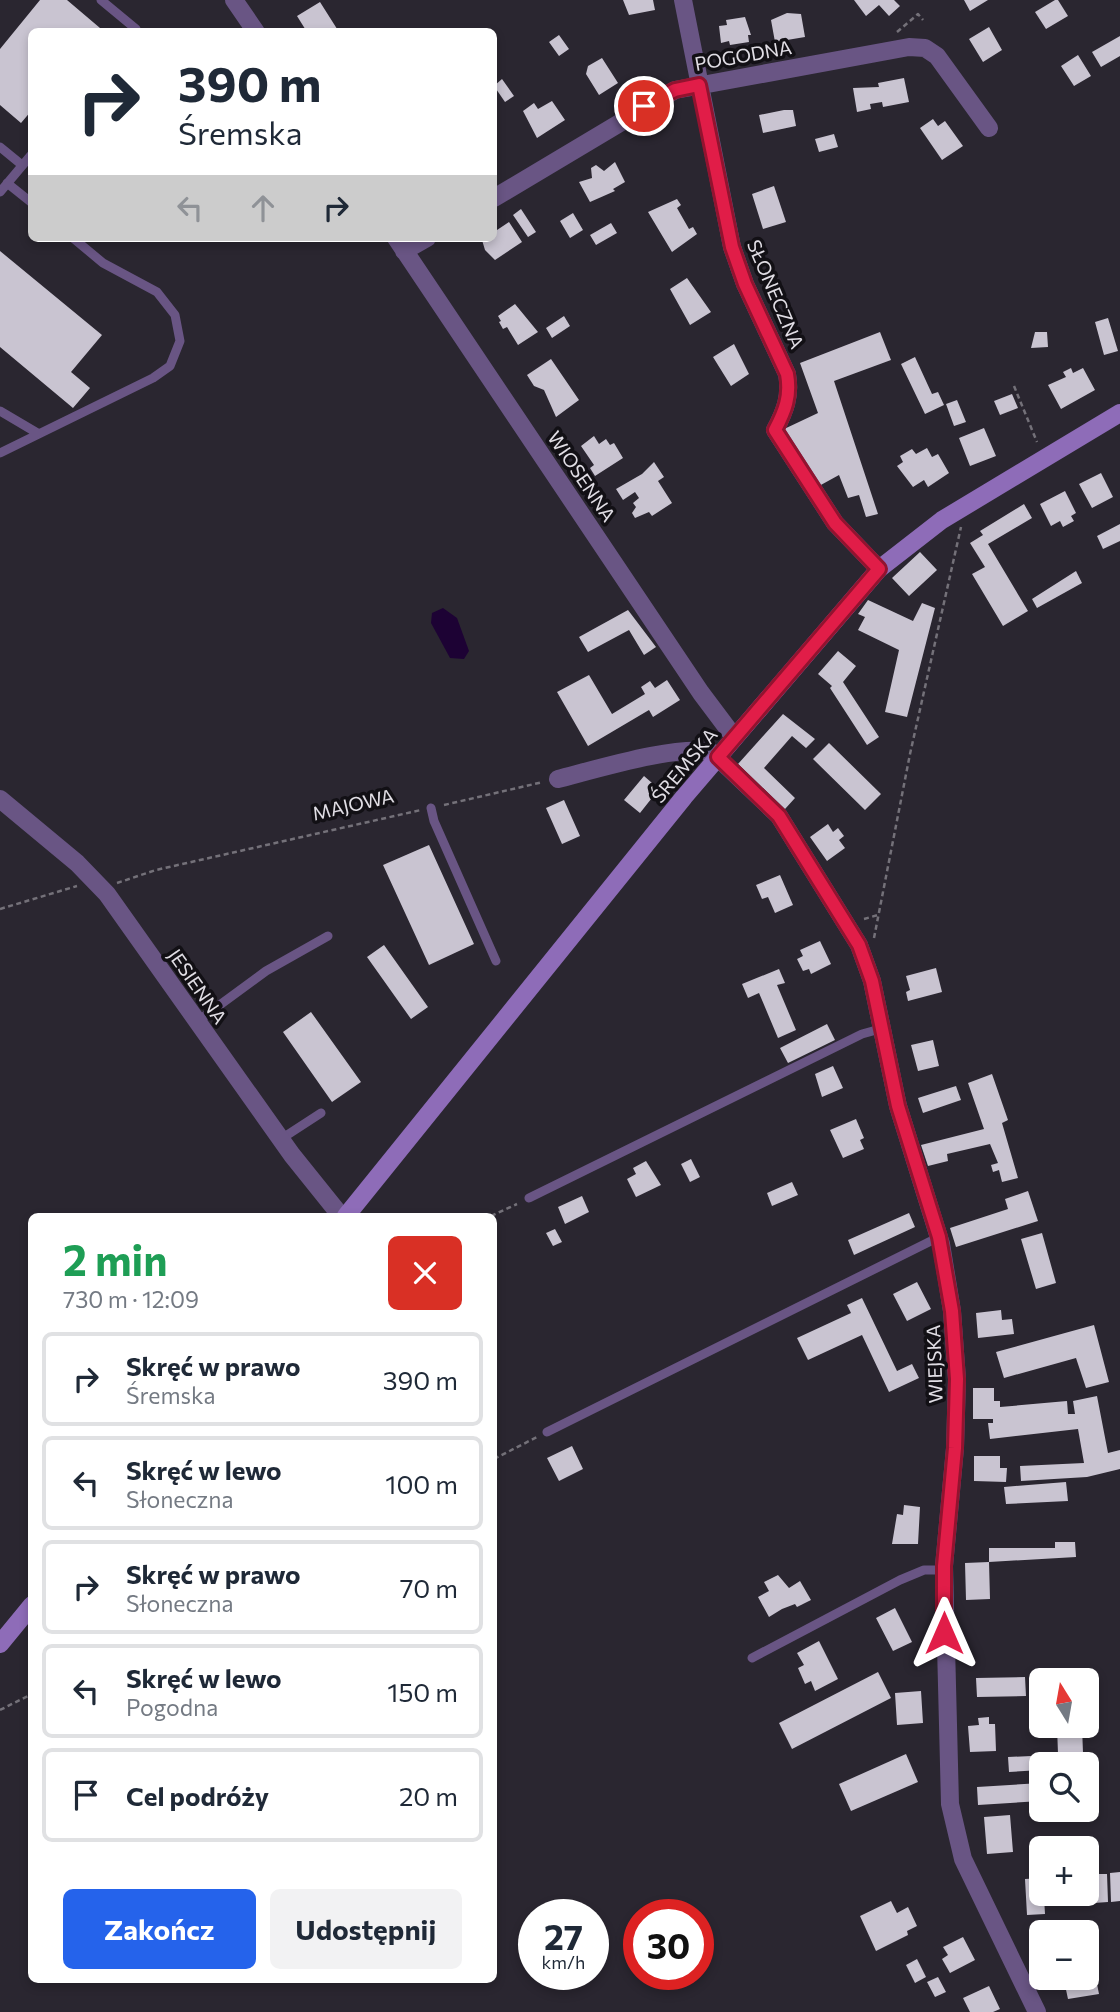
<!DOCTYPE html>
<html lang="pl">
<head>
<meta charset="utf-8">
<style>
  body { margin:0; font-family:Commissioner,sans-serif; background:#f2f2f3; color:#1f2937; height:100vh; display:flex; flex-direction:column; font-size:26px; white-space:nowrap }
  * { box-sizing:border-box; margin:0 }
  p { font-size:23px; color:#747a83 }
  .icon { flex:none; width:38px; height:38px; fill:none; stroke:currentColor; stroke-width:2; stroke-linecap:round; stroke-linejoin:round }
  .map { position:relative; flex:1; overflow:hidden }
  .sheet { position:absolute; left:28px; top:1213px; width:469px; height:770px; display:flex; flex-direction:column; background:#fff; border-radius:10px; box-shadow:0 4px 10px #0003 }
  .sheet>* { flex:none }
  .banner { position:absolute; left:28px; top:28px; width:469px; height:214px; border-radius:10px; box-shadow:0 4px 10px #0003; background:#fff; color:#1f2937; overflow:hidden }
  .needle { width:46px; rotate:349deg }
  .controls { position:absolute; left:1029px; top:1668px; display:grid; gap:14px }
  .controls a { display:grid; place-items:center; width:70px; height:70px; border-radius:10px; background:#fff; box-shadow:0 4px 10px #0003; font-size:35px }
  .speed { position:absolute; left:518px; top:1899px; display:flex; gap:14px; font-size:35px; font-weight:700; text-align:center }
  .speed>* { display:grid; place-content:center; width:91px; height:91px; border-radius:50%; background:#fff; box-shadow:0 4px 10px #0003; line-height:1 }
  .speed small { font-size:18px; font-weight:400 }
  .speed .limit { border:10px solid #d22; background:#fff; color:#111 }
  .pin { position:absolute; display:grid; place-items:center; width:60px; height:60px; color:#fff; margin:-30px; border:4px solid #fff; border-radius:50%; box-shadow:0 2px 7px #0007 }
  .me { position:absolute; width:77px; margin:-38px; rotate:0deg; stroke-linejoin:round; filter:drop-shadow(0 0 5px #0008) }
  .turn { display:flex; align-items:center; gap:24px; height:147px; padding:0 35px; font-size:32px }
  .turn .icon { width:91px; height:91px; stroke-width:2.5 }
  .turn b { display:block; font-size:49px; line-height:60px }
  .lanes { display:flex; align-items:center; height:66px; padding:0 35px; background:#0003; justify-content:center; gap:35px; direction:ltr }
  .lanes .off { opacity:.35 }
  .round { display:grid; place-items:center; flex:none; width:74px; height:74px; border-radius:10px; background:#f2f2f3 }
  .head { display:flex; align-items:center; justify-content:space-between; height:119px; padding:0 35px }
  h1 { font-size:42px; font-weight:700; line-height:52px; color:#1e9e55 }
  .action { display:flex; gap:14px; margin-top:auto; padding:14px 35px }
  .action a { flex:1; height:80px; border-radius:10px; background:#2563eb; color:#fff; font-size:28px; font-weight:700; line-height:80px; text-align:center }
  .action a+a { background:#f2f2f3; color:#1f2937 }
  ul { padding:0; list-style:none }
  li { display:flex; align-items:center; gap:21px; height:94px; margin:0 14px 10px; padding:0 21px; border:4px solid #e0e1e3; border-radius:10px }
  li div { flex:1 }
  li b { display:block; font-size:26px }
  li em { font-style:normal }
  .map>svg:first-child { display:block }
</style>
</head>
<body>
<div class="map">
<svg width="1120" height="2012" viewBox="0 0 1120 2012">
  <rect width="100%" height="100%" fill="#2a2630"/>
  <!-- water -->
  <path fill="#1d0234" d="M443 608 457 618 469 651 464 659 450 658 431 623 432 613Z"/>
  <!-- building -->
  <path fill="#c9c4d1" d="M40 0H67L100 28 97 32H32V110L21 123 0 105V49Z
    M623 0H653L655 10 629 15Z
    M854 0H894L900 6 889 16 879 5 866 16Z
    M964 0H988L970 11Z
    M1055 0H1058L1068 16 1046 29 1035 12Z
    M320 2 339 32H307L297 16Z
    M787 13 801 14 805 37 775 42 771 20Z
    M745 17 751 35H748L749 42 730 45 729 41 721 43 719 26 727 25 726 20Z
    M989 27 1002 50 983 62 969 39Z
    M559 35 569 49 559 56 549 42Z
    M1120 36V56L1101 67 1092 52Z
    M1078 55 1091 76 1074 86 1061 66Z
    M602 58 618 83 599 95 586 74 588 66Z
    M904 78 909 102 883 107 882 102 870 104 871 109 857 112 853 88 879 87 878 83Z
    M502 79 514 96 505 102 494 86Z
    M552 101 565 120 537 138 523 111 534 103 538 109Z
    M784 110H793L796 126 763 133 759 115Z
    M933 119 938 126 945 121 963 146 942 160 920 128Z
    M834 134 838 147 819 152 815 139Z
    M615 162 625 182 613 189 615 191 590 202 579 182 592 178 591 168 596 165 604 171Z
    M774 186 786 222 763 229 752 194Z
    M677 199 681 205 677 208 689 229 693 227 697 234 672 252 648 212Z
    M521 209 536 232 528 237 513 215Z
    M573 213 583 230 570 238 560 221Z
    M509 222 522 242 495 260 485 250 482 240 494 238V232Z
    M611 223 617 233 596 245 590 235Z
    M0 251 102 335 71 372 90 388 73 408 0 347Z
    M687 278 711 312 690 325 670 289Z
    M515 304 538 332 518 345 507 327 503 329 499 322 501 321 498 316Z
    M564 316 570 326 552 338 546 328Z
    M1108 318 1118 351 1104 355 1095 322Z
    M880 332 891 360 834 381 878 514 866 517 859 495 848 498 839 475 819 486 782 430 818 413 800 363Z
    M1035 332H1047L1048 347 1031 348Z
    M734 344 749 374 731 386 713 357Z
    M915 357 932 394 938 392 944 405 925 414 901 364Z
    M551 359 579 400 556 417 544 390 534 386 527 375Z
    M1071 368 1073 373 1083 368 1095 390 1061 409 1048 385 1066 377 1063 372Z
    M1012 394 1018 408 1000 415 994 401Z
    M957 400 966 422 954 426 946 404Z
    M984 428 996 456 970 466 959 438Z
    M594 436 599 444 606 439 610 445 614 443 623 458 595 476 590 468 594 465 581 446Z
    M927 448 932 457 938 454 949 473 928 487 924 480 913 487 897 466 903 462 900 456 912 449 916 454Z
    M654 462 664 477 658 481 672 503 652 516 649 512 635 518 632 513 636 507 633 503 639 498 635 492 623 500 616 489 642 474Z
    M1101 473 1113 497 1092 508 1079 484Z
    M1065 491 1076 513 1071 516 1074 521 1063 527 1060 521 1051 526 1040 504Z
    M1024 504 1032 518 988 544 1028 611 1003 626 972 574 985 567 970 543 983 535 980 531Z
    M1120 524V541L1103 549 1097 536Z
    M920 552 937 570 909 596 892 578Z
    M1076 571 1082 583 1037 608 1032 599Z
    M868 600 913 621 922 603 935 608 907 717 885 712 899 650 858 630 865 617 858 614Z
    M628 610 656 647 644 655 629 630 588 652 579 637Z
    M838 651 856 666 843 682 879 737 867 745 830 688 832 686 818 674Z
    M589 675 612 714 645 694 641 687 650 681 655 688 667 680 680 700 653 717 649 710 588 746 557 692Z
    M783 714 815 739 806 748 792 736 764 768 795 798 785 809 738 764Z
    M829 743 881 794 865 810 813 759Z
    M644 776 659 789 640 813 624 800Z
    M564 800 580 836 562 844 546 808Z
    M828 824 833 832 838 828 844 836 839 840 845 848 827 861 810 837Z
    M429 845 474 944 429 965 383 865Z
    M780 875 793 905 775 913 768 897 762 899 756 885Z
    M820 941 831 964 811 974 809 969 803 971 797 959 803 956 800 950Z
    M384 945 428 1007 411 1019 367 957Z
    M936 968 942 992 908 1001 906 992 910 990 906 976Z
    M779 969 785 983 777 985 796 1030 778 1038 759 993 748 998 742 984Z
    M311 1012 361 1082 332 1102 283 1032Z
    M827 1024 835 1040 788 1063 780 1048Z
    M933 1040 939 1066 918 1071 911 1045Z
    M833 1066 843 1088 822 1097 815 1074Z
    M992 1074 1008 1120 1002 1123 1018 1178 1002 1182 999 1170 993 1172 991 1165 998 1163 990 1144 947 1154 948 1161 928 1166 921 1145 984 1129 968 1083Z
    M956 1086 961 1100 923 1113 918 1098Z
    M856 1119 864 1138 860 1140 864 1149 843 1158 830 1130Z
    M691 1159 700 1177 690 1182 681 1164Z
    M646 1161 661 1185 636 1197 627 1179 636 1174 633 1168Z
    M792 1182 798 1195 772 1206 767 1193Z
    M1028 1191 1038 1221 956 1247 950 1228 1008 1209 1005 1199Z
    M582 1196 589 1212 565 1224 558 1207Z
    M909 1213 915 1227 854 1255 848 1240Z
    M555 1229 562 1242 553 1246 546 1233Z
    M1042 1233 1056 1283 1036 1289 1021 1239Z
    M917 1282 931 1309 907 1321 893 1294Z
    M862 1298 897 1371 912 1364 919 1378 889 1392 862 1335 808 1360 797 1338 851 1313 847 1305Z
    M1001 1310 1002 1320 1012 1319 1014 1334 978 1338 976 1313Z
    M1094 1325 1109 1382 1086 1388 1076 1358 1004 1378 996 1352Z
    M973 1388H994V1401H1000V1407L1067 1401 1068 1414H1075L1073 1401 1097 1396 1108 1453 1120 1450V1469L1087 1477 1021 1481 1020 1466 1084 1463 1078 1429 990 1439 988 1423H993V1419H973Z
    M572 1446 583 1469 559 1481 547 1458Z
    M974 1456H1000V1468H1007L1006 1482 974 1481Z
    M1066 1482 1068 1501 1006 1504 1004 1487Z
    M904 1505 920 1507 918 1544H892L897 1514 903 1515Z
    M1055 1542H1075L1076 1557 989 1562 990 1599 966 1600 965 1563 989 1562V1548H1055Z
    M778 1575 789 1588 800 1581 811 1600 797 1607 795 1604 782 1609 769 1617 758 1597 769 1591 764 1582Z
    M895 1608 912 1642 893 1651 876 1618Z
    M819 1641 838 1679 815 1691 811 1681 805 1684 798 1668 804 1665 797 1653Z
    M878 1672 891 1698 792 1749 779 1723Z
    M1025 1677 1026 1696 977 1697 976 1678Z
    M921 1691 923 1723 897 1725 895 1693Z
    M989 1717V1724H995L996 1751 970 1752 968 1726 979 1725 978 1718Z
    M1057 1726H1082L1083 1753 1058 1754Z
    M906 1754 918 1782 851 1811 839 1784Z
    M1052 1755V1764H1041V1770L1009 1772 1008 1757Z
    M1041 1783V1801L978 1805 977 1787Z
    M1010 1815 1013 1852 987 1854 984 1817Z
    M1120 1872V1901L1111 1902 1110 1873Z
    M1092 1874H1107L1108 1902 1094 1903Z
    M1041 1878V1894L1065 1896 1044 1897 1045 1914 1027 1915 1025 1879Z
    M891 1901 897 1913 908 1907 917 1926 907 1931 908 1935 876 1951 860 1916Z
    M1090 1925 1091 1942 1087 1943V1932H1053V1928Z
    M963 1937 975 1960 950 1973 942 1959 948 1955 943 1947Z
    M917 1959 926 1977 915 1983 906 1965Z
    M938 1977 946 1992 935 1997 927 1982Z
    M1096 1979 1099 1994 1068 1999 1065 1985Z
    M989 1986 1000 2009 993 2012H970L963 1998Z"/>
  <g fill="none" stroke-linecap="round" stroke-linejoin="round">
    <!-- path -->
    <path stroke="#747179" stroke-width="2.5" stroke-dasharray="5 3.5" stroke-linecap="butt" d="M897 32 918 14 923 20
      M1014 386 1037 442
      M444 805 543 782
      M117 883 156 870 421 810
      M0 909 77 886
      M864 919 878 915
      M874 938 910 754 961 527
      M491 1216 517 1204
      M494 1459 537 1437
      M0 1710 32 1694"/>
    <!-- lane -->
    <path stroke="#695584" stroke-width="9" d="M101 0 136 29 135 32
      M0 147 22 165
      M7 183 32 203
      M0 192 32 154
      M0 411 39 434
      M0 453 153 378 170 366 180 341 175 315 157 292 103 263 73 238
      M431 808 434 821 496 961
      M198 1021 266 971 328 936
      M281 1139 321 1113
      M529 1198 862 1034 880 1029
      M547 1432 939 1237
      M752 1658 900 1580 924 1570H944"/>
    <!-- street -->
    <path stroke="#695584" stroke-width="18" d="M234 0 256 32
      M683 0 732 247 745 284 787 374C791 396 785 411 775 430L835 523 879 569
      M494 198 675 90 909 47 925 48 937 56 989 128
      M396 238 701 693 734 737
      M404 251 427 238
      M558 779C590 771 685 742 713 753L779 816 859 945 872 981 898 1106 941 1244 952 1311 957 1379 955 1448 944 1566 950 1804 963 1859 1037 2012
      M0 799 77 863 107 894 292 1155 341 1216"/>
    <!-- secondary -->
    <path stroke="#8e6cb8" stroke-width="18" d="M346 1216 684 797 879 569 942 520 1120 413
      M0 1644 32 1605"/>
  </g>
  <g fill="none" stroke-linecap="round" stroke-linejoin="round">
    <defs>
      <path id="route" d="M644 106 675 90 699 85 732 247 745 284 787 374C791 396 785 411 775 430L835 523 879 569 718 757 779 816 859 945 872 981 898 1106 939 1237 952 1311 957 1379 955 1448 944 1566V1633"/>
    </defs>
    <!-- route casing -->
    <use href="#route" stroke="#92132f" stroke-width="18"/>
    <!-- route -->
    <use href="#route" stroke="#e11d48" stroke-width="12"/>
  </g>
  <g text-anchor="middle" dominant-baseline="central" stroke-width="7" stroke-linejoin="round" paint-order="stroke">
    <!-- street labels -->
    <g font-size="19" fill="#e1dee5" stroke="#121015">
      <text transform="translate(743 55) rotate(-10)">POGODNA</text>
      <text transform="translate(776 294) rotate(67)">SŁONECZNA</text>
      <text transform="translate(582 476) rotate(56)">WIOSENNA</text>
      <text transform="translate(684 765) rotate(-50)">ŚREMSKA</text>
      <text transform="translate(353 804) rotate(-13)">MAJOWA</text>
      <text transform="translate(198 986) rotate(55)">JESIENNA</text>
      <text transform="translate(934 1364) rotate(-92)">WIEJSKA</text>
    </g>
  </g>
</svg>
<div class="controls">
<a><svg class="needle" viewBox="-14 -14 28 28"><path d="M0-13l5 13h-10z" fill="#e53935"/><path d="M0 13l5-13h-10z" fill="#747a83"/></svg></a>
<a><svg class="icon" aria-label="search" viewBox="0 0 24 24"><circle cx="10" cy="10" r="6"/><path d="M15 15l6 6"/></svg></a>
<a>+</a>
<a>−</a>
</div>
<div class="speed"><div>27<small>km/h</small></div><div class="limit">30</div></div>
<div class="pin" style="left:644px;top:106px;background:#d93025"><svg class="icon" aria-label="arrive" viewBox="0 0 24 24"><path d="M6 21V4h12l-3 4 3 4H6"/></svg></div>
<svg class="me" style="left:944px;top:1633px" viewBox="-20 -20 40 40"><path d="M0-17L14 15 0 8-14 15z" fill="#e11d48" stroke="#fff" stroke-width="4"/></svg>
<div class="banner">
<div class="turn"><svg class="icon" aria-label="right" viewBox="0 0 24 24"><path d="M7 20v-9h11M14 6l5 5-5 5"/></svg><div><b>390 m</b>Śremska</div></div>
<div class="lanes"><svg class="icon off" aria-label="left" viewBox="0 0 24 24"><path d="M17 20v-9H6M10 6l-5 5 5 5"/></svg><svg class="icon off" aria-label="ahead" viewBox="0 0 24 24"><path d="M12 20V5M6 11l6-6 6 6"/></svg><svg class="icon" aria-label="right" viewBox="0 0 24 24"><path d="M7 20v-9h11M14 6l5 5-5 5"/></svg></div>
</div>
<section class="sheet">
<div class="head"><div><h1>2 min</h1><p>730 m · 12:09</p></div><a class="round" style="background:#d93025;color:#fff"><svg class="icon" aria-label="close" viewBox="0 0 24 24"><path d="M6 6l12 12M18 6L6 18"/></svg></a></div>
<ul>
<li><svg class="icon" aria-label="right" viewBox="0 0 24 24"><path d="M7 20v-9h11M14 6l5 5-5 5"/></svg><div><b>Skręć w prawo</b><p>Śremska</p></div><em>390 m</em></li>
<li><svg class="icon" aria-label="left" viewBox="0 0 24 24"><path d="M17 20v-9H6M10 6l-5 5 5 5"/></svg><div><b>Skręć w lewo</b><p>Słoneczna</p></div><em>100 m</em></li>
<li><svg class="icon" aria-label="right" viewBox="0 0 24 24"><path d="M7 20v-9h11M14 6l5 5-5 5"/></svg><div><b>Skręć w prawo</b><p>Słoneczna</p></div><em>70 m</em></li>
<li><svg class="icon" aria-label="left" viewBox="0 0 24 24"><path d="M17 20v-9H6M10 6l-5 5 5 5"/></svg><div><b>Skręć w lewo</b><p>Pogodna</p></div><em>150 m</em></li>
<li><svg class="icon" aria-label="arrive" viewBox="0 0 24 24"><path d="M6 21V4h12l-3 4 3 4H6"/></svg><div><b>Cel podróży</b></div><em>20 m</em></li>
</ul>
<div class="action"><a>Zakończ</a><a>Udostępnij</a></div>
</section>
</div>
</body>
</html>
